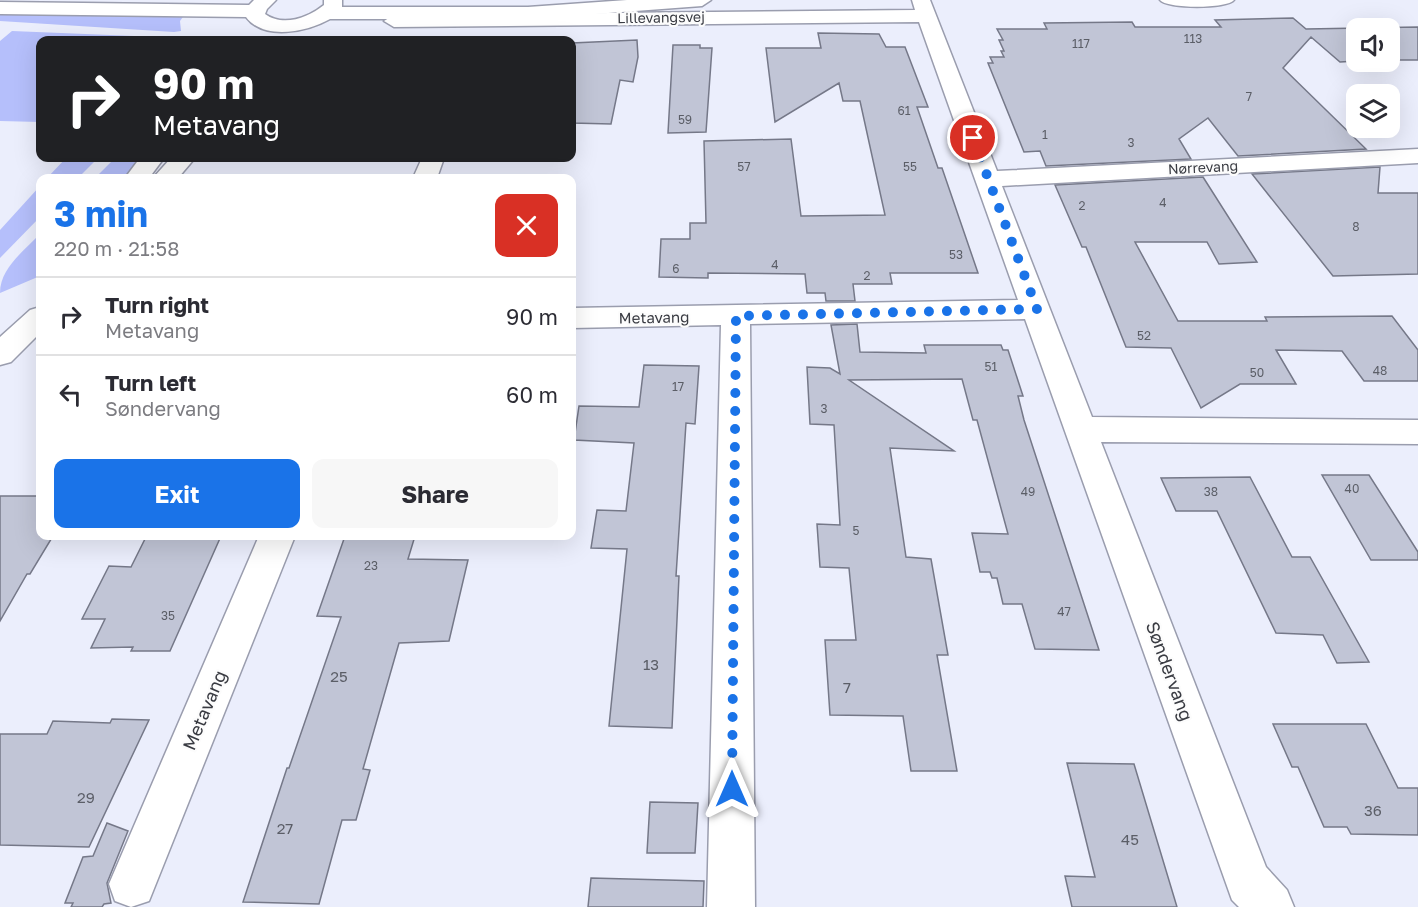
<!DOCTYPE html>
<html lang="en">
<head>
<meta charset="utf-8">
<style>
  body { margin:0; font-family:"Golos Text",sans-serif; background:#f7f7f7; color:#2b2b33; height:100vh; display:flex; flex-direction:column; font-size:22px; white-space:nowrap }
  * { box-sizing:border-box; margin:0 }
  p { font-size:20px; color:#7c7c81 }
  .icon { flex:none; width:33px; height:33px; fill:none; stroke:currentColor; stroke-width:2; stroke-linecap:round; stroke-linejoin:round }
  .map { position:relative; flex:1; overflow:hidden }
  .details { position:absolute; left:36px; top:174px; width:540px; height:366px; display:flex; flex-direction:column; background:#fff; border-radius:12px; box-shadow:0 6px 24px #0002 }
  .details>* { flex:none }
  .top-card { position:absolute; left:36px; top:36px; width:540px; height:126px; border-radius:12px; box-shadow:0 6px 24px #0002; background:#202124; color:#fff; overflow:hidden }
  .fabs { position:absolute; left:1346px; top:18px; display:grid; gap:12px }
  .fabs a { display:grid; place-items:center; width:54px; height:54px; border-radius:12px; background:#fff; box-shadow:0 6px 24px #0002; font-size:30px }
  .pin { position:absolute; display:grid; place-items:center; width:51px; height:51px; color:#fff; margin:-26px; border:3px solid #fff; border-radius:50%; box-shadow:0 2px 6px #0007 }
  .me { position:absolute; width:66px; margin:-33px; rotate:0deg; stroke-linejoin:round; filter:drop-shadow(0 0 4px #0008) }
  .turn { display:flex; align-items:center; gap:21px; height:126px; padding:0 18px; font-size:27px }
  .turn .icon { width:78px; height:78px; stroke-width:2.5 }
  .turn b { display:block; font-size:42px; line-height:51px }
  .round { display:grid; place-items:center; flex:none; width:63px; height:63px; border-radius:12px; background:#f7f7f7 }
  .overview { display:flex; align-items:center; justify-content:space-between; height:102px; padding:0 18px }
  h1 { font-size:36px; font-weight:700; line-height:45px; color:#1a73e8 }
  .cta { display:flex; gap:12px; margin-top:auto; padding:12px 18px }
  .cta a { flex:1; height:69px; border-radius:12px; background:#1a73e8; color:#fff; font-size:24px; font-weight:700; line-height:69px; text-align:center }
  .cta a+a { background:#f7f7f7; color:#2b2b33 }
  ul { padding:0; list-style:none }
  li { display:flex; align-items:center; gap:18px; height:78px; padding:0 18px; border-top:2px solid #e1e1e2 }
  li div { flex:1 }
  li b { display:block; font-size:22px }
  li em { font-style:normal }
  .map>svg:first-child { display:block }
</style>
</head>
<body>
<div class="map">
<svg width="1418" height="907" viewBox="0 0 1418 907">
  <rect width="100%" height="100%" fill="#ebeefc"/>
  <!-- green -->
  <path fill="#b5bffb" d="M0 13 185 14 180 21 181 31 174 32 0 21Z
    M12 31 183 38 186 40H40V122L0 121V41Z
    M66 158H98L78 178H47Z
    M115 158H144L130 178H95Z
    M40 186V217L0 258V230Z
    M40 234V276L0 293C0 268 24 251 40 234Z"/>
  <!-- building -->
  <path fill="#c1c5d6" stroke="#757888" stroke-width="1.5" d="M1293 18 1306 29 1418 27V60H1389V28H1356V61L1340 62 1311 37 1283 68 1366 149 1238 156 1208 118 1179 139 1191 159 1046 166 1040 151 1024 152 988 63H993L990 57H1004L1001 51H1004L999 40H1003L997 29H1047L1044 23 1132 22 1135 27H1221L1215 20Z
    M818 33 879 34 886 47H905L928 107H917L938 168H942L978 273H890L892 284H853L855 301H826L825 293H807L805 274 708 273V278L659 277 661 239H690V223H706L704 141 791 139 801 216 885 215 860 101H843L839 83 775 122 766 48H821Z
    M637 40 638 57 633 82 620 80 611 124 572 123V43Z
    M673 45H700V48H712L706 132 668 133Z
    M1380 167 1378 193H1418V274L1333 276 1252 174Z
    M1203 177 1257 262 1219 264 1207 242H1135L1178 321H1267L1265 317 1392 316 1418 350V381H1364L1342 351 1276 350 1296 384H1240L1201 408 1171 348 1126 347 1086 247H1082L1055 185Z
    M857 324 860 352 926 353 924 345H1001L1003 350H1008L1023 396H1018L1024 420 1099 650 1035 649 1022 604H1003L997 578H992L990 572H980L972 533 1008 534 977 420H973L962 379 849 380 954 451 890 448 906 557 931 559 948 655H937L957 771H911L903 716 830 715 825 640H856L849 568 820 567 817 524 840 525 834 425 810 424 807 367 830 368 840 374 831 325Z
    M644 365 699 366 695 424 686 423 676 576H679L672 728 609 726 627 549 591 548 597 510 626 511 634 443 574 440 579 406 639 407Z
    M1322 475H1369L1418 552V560H1371Z
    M1250 477 1292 557H1310L1369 662 1337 663 1323 635 1276 633 1217 511H1176L1161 478Z
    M0 496H40V536H53L30 574H27L0 621Z
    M161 536H221L170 651H131L133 647 91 648 105 619H82L109 566 131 567 146 537Z
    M345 536H415L408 559 468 560 449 641 399 643 363 769 370 770 356 820H342L319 904 243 902 287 768H289L341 617 317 616Z
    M112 719 149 720 89 847 0 845V734H47L53 721 110 723Z
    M1273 724H1366L1398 788H1418V835L1351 834 1347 827H1324L1298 767H1292Z
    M1067 763 1134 764 1177 907H1072L1065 876 1095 877Z
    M650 802 698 803 695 853H647Z
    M107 823 128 831 107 883 111 903 104 904 102 907H71L73 903H65L83 857 93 856Z
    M591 878 704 881 703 907H588Z"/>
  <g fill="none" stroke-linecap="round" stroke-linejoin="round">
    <defs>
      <path id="minor" d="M912 0H930L997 171 1418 149V163L1002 186 1092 417 1418 420V444L1101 442 1266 867 1287 890 1294 907H1239L1232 900 1025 319 750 324 755 907H707L721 325 572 328V308L1018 300 919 22 394 27 384 21 394 15 915 10Z
        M422 158H444L437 178H413Z
        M259 536H295L149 901 131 907 115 901 109 884Z"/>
      <path id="tertiary" d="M254 0H276L267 9 265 14C283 27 308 18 324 5V0H342V7H528L627 0H711L702 6 528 19H330C307 32 264 41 246 17L0 14V2L249 5Z
        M1160 0H1234C1228 9 1166 9 1160 0Z
        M140 158H164L149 178H125Z
        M171 158H195L178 178H153Z
        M40 307V333L11 362 0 365V337L30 310Z"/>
    </defs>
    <!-- minor casing -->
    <use href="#minor" stroke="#9a9dae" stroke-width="3"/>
    <!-- tertiary casing -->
    <use href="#tertiary" stroke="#9a9dae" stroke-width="3"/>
    <!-- minor -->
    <use href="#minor" fill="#fff" fill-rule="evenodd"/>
    <!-- tertiary -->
    <use href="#tertiary" fill="#fff" fill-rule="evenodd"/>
  </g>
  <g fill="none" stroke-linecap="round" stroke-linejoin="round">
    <!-- route -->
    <path stroke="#1a73e8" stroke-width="10" stroke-dasharray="0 18" d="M732 789 736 316 1037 309 973 138"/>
  </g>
  <g text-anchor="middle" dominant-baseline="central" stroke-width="4.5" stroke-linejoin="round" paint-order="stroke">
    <!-- number labels -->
    <g font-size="12" fill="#5b5e67">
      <text x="1193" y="38">113</text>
      <text x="1081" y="43">117</text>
      <text x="1249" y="96">7</text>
      <text x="904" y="110">61</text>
      <text x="685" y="119">59</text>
      <text x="1045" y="134">1</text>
      <text x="1131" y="142">3</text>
      <text x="744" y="166">57</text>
      <text x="910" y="166">55</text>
      <text x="1163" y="202">4</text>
      <text x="1082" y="205">2</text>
      <text x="1356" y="226">8</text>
      <text x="956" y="254">53</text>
      <text x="775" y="264">4</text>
      <text x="676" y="268">6</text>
      <text x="867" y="275">2</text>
      <text x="1144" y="335">52</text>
      <text x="991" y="366">51</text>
      <text x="1380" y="370">48</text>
      <text x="1257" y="372">50</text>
      <text x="678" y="386">17</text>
      <text x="824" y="408">3</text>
      <text x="1352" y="488">40</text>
      <text x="1028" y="491">49</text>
      <text x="1211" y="491">38</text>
      <text x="856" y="530">5</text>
      <text x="371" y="565">23</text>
      <text x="1064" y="611">47</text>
      <text x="168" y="615">35</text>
    </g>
    <!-- far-street labels -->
    <g font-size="14" fill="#393b42" stroke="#fcfcfc">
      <text transform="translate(661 17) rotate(-1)">Lillevangsvej</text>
      <text transform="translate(1203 167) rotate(-3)">Nørrevang</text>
    </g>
    <!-- street labels -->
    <g font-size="15" fill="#393b42" stroke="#fcfcfc">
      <text transform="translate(654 317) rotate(-1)">Metavang</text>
    </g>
    <!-- near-number labels -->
    <g font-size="15" fill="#5b5e67">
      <text x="651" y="664">13</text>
      <text x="339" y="676">25</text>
      <text x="847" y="687">7</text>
      <text x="86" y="797">29</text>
      <text x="1373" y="810">36</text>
      <text x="285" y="828">27</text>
      <text x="1130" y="839">45</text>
    </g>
    <!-- near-street labels -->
    <g font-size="18" fill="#393b42" stroke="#fcfcfc">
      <text transform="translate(1170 671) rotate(70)">Søndervang</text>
      <text transform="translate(204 710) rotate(-67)">Metavang</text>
    </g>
  </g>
</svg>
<div class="fabs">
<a><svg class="icon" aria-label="sound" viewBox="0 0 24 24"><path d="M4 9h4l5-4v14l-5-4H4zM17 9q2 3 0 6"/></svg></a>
<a><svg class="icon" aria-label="layers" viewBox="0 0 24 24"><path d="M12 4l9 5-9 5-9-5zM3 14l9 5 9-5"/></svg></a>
</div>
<div class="pin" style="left:973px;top:138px;background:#d93025"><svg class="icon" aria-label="arrive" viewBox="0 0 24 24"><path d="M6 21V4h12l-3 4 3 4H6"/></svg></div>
<svg class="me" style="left:732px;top:789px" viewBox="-20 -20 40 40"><path d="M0-17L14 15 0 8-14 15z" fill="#1a73e8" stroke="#fff" stroke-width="4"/></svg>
<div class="top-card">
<div class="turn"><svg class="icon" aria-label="right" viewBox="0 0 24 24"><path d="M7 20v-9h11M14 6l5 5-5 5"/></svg><div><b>90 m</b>Metavang</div></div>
</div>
<section class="details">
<div class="overview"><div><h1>3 min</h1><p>220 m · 21:58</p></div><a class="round" style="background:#d93025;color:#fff"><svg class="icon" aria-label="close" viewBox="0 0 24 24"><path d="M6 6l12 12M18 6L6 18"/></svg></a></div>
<ul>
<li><svg class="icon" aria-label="right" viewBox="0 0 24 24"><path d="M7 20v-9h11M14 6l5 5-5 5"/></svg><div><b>Turn right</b><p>Metavang</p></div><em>90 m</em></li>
<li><svg class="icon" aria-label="left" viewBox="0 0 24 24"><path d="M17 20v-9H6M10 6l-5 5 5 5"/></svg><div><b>Turn left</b><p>Søndervang</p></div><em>60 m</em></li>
</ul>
<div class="cta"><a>Exit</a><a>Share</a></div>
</section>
</div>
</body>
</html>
